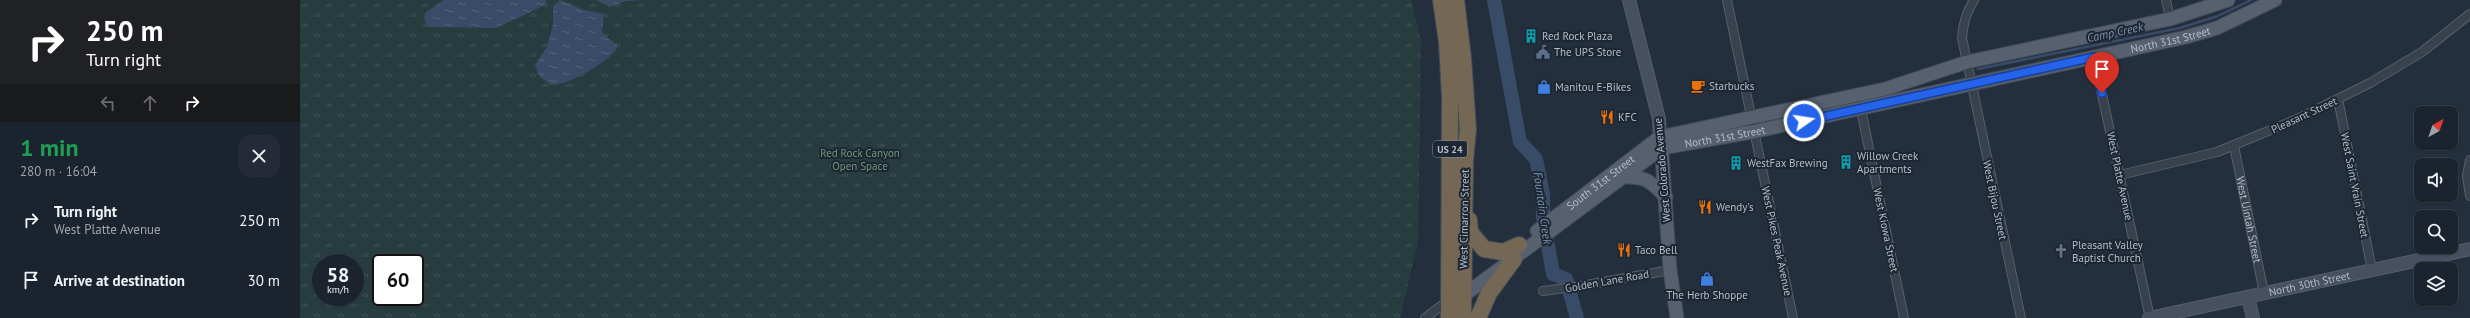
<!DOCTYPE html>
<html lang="en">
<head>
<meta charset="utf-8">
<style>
  body { margin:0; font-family:"PT Sans",sans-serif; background:#242b36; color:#f1f3f6; height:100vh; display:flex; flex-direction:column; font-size:15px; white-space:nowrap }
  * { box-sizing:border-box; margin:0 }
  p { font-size:13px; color:#a0a4aa }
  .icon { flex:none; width:22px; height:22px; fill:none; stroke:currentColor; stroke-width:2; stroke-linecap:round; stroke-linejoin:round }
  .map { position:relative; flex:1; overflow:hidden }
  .panel { display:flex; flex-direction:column; background:#1b232e; width:300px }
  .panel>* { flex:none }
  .banner { background:#202124; color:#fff; overflow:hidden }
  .needle { width:26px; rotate:40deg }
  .buttons { position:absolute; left:2114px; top:106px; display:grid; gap:8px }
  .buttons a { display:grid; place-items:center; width:44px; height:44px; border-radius:8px; background:#1b232e; box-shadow:0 1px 3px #0004,0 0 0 1px #39404a; font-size:20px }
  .speed { position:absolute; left:12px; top:254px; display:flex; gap:8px; font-size:20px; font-weight:700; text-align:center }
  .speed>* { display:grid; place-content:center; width:52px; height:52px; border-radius:50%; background:#1b232e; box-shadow:0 1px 3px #0004,0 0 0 1px #39404a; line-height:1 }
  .speed small { font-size:10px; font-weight:400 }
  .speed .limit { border:2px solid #111; border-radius:6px; background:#fff; color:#111 }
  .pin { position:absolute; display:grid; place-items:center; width:34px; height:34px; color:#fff; margin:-41px -17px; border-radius:50% 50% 50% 0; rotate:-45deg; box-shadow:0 0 4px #0007 }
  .pin .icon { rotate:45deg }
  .me { position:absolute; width:44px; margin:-22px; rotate:77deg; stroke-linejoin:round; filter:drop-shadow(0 0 3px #0008) }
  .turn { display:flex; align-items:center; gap:14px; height:84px; padding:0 20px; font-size:18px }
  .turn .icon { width:52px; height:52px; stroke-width:2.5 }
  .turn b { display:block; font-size:28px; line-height:34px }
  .lanes { display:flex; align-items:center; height:38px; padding:0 20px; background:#0003; justify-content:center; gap:20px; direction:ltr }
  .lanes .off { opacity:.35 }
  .round { display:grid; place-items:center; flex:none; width:42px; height:42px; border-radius:12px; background:#242b36 }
  .summary { display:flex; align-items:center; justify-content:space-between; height:68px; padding:0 20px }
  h1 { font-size:24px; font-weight:700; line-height:30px; color:#1e9e55 }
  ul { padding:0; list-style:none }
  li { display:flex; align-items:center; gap:12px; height:60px; padding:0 20px }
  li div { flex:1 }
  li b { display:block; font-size:15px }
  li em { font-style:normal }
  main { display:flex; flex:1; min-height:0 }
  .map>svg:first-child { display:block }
</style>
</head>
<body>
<main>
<section class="panel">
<div class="banner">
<div class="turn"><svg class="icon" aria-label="right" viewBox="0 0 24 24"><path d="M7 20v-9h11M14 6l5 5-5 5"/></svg><div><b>250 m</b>Turn right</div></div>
<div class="lanes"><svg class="icon off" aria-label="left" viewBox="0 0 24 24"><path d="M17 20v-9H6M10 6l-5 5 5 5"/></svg><svg class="icon off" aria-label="ahead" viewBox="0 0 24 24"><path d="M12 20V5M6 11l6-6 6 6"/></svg><svg class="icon" aria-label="right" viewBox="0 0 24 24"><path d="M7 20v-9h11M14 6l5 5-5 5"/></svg></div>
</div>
<div class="summary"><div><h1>1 min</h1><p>280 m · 16:04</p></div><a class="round"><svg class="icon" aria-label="close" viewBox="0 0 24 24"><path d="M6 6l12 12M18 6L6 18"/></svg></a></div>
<ul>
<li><svg class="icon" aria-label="right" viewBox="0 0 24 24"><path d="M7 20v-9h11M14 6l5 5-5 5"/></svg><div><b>Turn right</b><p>West Platte Avenue</p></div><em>250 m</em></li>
<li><svg class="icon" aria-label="arrive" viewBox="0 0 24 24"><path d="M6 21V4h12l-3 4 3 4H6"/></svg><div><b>Arrive at destination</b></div><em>30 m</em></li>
</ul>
</section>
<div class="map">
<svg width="2170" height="318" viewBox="0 0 2170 318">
  <defs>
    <pattern id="park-tufts" width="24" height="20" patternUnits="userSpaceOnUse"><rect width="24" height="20" fill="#263c3f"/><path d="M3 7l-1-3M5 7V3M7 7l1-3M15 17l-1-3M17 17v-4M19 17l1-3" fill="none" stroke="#435659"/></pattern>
    <pattern id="water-ripples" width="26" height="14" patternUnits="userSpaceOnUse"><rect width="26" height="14" fill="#394c67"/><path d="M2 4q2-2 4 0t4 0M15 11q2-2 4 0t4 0" fill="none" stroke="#53647b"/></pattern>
  </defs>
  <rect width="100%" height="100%" fill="#242f3e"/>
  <!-- park -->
  <path fill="url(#park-tufts)" fill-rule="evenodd" d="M0 0H1111L1121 41 1118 242 1100 318H0ZM21 263H55V297H21ZM81 263H115V297H81Z"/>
  <!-- water -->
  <path fill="url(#water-ripples)" d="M144 0H246V4L239 8 196 28 129 27 124 19 125 13Z
    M260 0 284 10 304 14 302 33 318 46C312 61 267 86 251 85L239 76 235 65 247 47 253 24V6Z
    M296 0H344L326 1 310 7Z"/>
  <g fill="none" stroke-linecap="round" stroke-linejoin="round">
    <!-- stream -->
    <path stroke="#394c67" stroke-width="2.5" d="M1678 69 1880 28 1918 16 1951 0"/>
    <!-- river -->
    <path stroke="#394c67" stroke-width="14" d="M1194 0 1220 142 1236 159 1243 194V217L1253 274 1266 279 1277 318"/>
    <defs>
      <g id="street">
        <path d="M1427 0 1493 318"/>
        <path d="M1674 0C1666 12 1663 23 1662 38L1721 318"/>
        <path d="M1866 0 1870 19"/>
        <path d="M1794 57 1850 318"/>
        <path d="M2038 99 2072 270"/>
        <path d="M1560 105 1604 318"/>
        <path id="s1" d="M1934 146 1964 293"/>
        <path d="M2170 160 2167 176 2170 196"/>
        <path d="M1820 175 1917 152 1995 120 2070 83 2122 52 2170 14"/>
        <path d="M1243 291 1281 286 1370 270"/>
        <path d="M1125 318 1149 300"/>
      </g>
      <g id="secondary">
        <path d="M1329 0 1359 119 1360 137"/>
        <path d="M1948 297 1953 318"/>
        <path id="s2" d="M1849 318 2170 249"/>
      </g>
      <g id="primary">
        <path d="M1361 141 1370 270 1377 318"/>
        <path d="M1323 177C1346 176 1350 181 1366 197"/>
        <path id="s3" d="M1237 231 1360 137 1585 89 1667 62 1870 19 1928 0"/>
        <path id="s4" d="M1157 297 1163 296 1362 148 1457 131 1886 37 1917 28 1975 0"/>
      </g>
      <path id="highway" d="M1141 0 1147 42 1150 97 1149 318
        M1156 0 1163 58 1168 129 1165 161 1163 318
        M1169 220 1170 232 1184 249 1203 252 1219 245
        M1178 318 1189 293 1214 259"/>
    </defs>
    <!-- street casing -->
    <use href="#street" stroke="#565f6c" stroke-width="10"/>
    <!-- secondary casing -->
    <use href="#secondary" stroke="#565f6c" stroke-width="14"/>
    <!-- primary casing -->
    <use href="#primary" stroke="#414a57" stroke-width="15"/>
    <!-- highway casing -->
    <use href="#highway" stroke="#434c59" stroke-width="18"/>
    <!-- street -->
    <use href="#street" stroke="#38414e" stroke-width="8"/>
    <!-- secondary -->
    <use href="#secondary" stroke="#465061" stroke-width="12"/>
    <!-- primary -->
    <use href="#primary" stroke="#56606e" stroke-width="13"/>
    <!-- highway -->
    <use href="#highway" stroke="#746855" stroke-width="16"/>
  </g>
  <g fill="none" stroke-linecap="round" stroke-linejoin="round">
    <defs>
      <path id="route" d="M1504 121 1794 57 1802 93"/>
    </defs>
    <!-- route casing -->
    <use href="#route" stroke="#184099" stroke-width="10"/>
    <!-- route -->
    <use href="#route" stroke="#2563eb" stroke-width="7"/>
  </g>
  <!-- icons -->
  <defs>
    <symbol id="building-bare" viewBox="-9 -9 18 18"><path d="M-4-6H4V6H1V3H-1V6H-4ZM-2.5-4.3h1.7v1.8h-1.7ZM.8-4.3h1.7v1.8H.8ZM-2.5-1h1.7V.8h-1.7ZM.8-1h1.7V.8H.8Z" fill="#0f9aa8" stroke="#1d2633" stroke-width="2.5" paint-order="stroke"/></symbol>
    <symbol id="civic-bare" viewBox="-9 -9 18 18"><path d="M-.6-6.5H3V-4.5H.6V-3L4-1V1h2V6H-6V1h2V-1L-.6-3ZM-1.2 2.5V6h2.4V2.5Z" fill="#5c6f8a" stroke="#1d2633" stroke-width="2.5" paint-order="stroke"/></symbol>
    <symbol id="cafe-bare" viewBox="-9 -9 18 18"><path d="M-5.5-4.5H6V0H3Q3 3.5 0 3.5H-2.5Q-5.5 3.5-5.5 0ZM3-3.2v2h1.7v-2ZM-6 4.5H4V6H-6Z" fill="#e8710a" stroke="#1d2633" stroke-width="2.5" paint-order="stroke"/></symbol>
    <symbol id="shop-bare" viewBox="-9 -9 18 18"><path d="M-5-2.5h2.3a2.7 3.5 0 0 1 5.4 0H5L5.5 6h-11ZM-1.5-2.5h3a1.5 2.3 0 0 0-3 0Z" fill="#3f7fe0" stroke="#1d2633" stroke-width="2.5" paint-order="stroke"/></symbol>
    <symbol id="restaurant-bare" viewBox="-9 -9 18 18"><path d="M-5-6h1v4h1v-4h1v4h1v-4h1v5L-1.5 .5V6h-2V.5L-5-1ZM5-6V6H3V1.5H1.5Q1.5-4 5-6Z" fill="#e8710a" stroke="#1d2633" stroke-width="2.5" paint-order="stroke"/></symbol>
    <symbol id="church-bare" viewBox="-9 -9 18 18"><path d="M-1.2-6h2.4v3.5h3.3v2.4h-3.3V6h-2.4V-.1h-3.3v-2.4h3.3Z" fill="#6b7280" stroke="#1d2633" stroke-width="2.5" paint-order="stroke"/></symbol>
  </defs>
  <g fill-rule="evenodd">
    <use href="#building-bare" x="1221" y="26" width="20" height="20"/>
    <use href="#civic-bare" x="1233" y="42" width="20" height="20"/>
    <use href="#cafe-bare" x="1388" y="76" width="20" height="20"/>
    <use href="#shop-bare" x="1234" y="77" width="20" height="20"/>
    <use href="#restaurant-bare" x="1297" y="107" width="20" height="20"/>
    <use href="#building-bare" x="1536" y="152" width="20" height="20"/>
    <use href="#building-bare" x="1426" y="153" width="20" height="20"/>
    <use href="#restaurant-bare" x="1395" y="197" width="20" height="20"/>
    <use href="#restaurant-bare" x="1314" y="240" width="20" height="20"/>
    <use href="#church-bare" x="1751" y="241" width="20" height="20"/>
    <use href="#shop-bare" x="1397" y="269" width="20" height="20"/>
  </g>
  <g text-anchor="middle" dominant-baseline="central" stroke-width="4" stroke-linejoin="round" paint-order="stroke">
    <!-- shield labels -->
    <rect fill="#1d2633" stroke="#878f9c" stroke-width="1" x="1133" y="141" width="34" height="16" rx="3"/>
    <g font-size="10" font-weight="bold" fill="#b4bcc9">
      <text x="1150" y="149">US 24</text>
    </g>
    <!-- poi labels -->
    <g font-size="11" fill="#b4bcc9" stroke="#1d2633" text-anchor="start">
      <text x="1242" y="36">Red Rock Plaza</text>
      <text x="1254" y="52">The UPS Store</text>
      <text x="1409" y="86">Starbucks</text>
      <text x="1255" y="87">Manitou E-Bikes</text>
      <text x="1318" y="117">KFC</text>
      <text x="1557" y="156">Willow Creek<tspan x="1557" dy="13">Apartments</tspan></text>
      <text x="1447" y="163">WestFax Brewing</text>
      <text x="1416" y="207">Wendy's</text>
      <text x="1772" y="245">Pleasant Valley<tspan x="1772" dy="13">Baptist Church</tspan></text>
      <text x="1335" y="250">Taco Bell</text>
      <text x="1407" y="295" text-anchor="middle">The Herb Shoppe</text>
    </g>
    <!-- street labels -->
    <g font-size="11" fill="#b4bcc9" stroke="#1d2633">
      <text stroke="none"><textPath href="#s4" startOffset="774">North 31st Street</textPath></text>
      <text transform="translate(2004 115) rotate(-25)">Pleasant Street</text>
      <text stroke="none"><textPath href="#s4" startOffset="318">North 31st Street</textPath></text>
      <text transform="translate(1362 170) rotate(-95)">West Colorado Avenue</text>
      <text transform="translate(1820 176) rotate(78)">West Platte Avenue</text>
      <text stroke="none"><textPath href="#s3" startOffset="80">South 31st Street</textPath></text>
      <text transform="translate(2055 185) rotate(79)">West Saint Vrain Street</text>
      <text transform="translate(1695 200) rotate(78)">West Bijou Street</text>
      <text transform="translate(1164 219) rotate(-89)">West Cimarron Street</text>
      <text stroke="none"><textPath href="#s1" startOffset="75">West Uintah Street</textPath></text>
      <text transform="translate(1586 230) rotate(78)">West Kiowa Street</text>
      <text transform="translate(1477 241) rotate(78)">West Pikes Peak Avenue</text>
      <text transform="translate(1307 281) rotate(-10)">Golden Lane Road</text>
      <text stroke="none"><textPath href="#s2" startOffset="164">North 30th Street</textPath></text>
    </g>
    <!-- park labels -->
    <g font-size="11" fill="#6b9a76" stroke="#1d2633">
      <text x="560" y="153">Red Rock Canyon<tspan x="560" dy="13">Open Space</tspan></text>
    </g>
    <!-- water labels -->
    <g font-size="12" font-style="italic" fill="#7c92b1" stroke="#1d2633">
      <text transform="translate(1815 32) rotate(-12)">Camp Creek</text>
      <text transform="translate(1243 208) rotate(82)">Fountain Creek</text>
    </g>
  </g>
</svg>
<div class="buttons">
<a><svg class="needle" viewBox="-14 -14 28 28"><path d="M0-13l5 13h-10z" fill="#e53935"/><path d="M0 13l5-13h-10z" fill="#a0a4aa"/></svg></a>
<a><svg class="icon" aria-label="sound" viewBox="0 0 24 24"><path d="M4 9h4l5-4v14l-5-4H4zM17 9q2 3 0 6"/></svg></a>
<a><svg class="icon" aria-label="search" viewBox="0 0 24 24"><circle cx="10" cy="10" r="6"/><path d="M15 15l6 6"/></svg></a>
<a><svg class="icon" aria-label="layers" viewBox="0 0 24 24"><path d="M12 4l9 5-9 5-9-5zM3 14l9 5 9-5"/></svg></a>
</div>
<div class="speed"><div>58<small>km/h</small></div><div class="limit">60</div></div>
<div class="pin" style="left:1802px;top:93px;background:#d93025"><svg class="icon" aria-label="arrive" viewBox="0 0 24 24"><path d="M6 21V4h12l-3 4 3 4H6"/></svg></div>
<svg class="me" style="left:1504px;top:121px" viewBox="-20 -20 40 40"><circle r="17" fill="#2563eb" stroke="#fff" stroke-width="3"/><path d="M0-11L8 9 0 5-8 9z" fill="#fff"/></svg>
</div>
</main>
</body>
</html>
